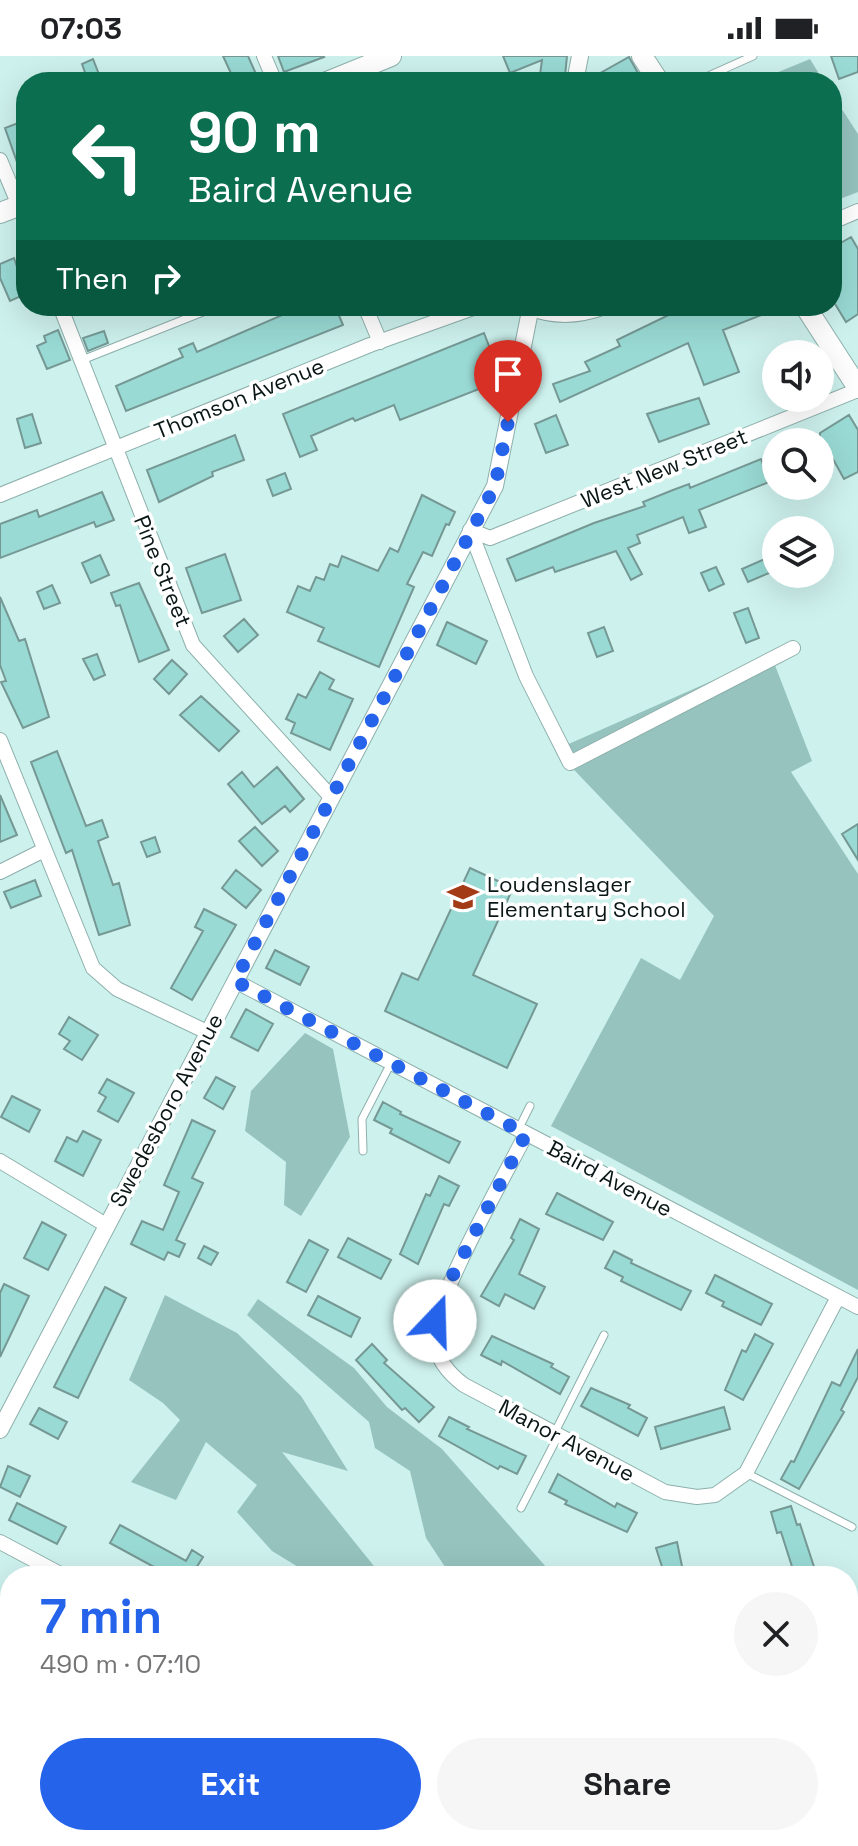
<!DOCTYPE html>
<html lang="en">
<head>
<meta charset="utf-8">
<style>
  body { margin:0; font-family:"Space Grotesk",sans-serif; background:#f6f6f6; color:#202124; height:100vh; display:flex; flex-direction:column; font-size:30px; white-space:nowrap }
  * { box-sizing:border-box; margin:0 }
  p { font-size:26px; color:#757577 }
  .icon { flex:none; width:44px; height:44px; fill:none; stroke:currentColor; stroke-width:2; stroke-linecap:round; stroke-linejoin:round }
  .map { position:relative; flex:1; overflow:hidden }
  .panel { position:absolute; left:0px; top:1510px; width:858px; height:280px; display:flex; flex-direction:column; background:#fff; border-radius:32px 32px 0 0; box-shadow:0 8px 32px #0002 }
  .panel>* { flex:none }
  .guide { position:absolute; left:16px; top:16px; width:826px; height:244px; border-radius:32px; box-shadow:0 8px 32px #0002; background:#0b6e4f; color:#fff; overflow:hidden }
  .controls { position:absolute; left:762px; top:284px; display:grid; gap:16px }
  .controls a { display:grid; place-items:center; width:72px; height:72px; border-radius:50%; background:#fff; box-shadow:0 8px 32px #0002; font-size:40px }
  .pin { position:absolute; display:grid; place-items:center; width:68px; height:68px; color:#fff; margin:-82px -34px; border-radius:50% 50% 50% 0; rotate:-45deg; box-shadow:0 0 8px #0007 }
  .pin .icon { rotate:45deg }
  .me { position:absolute; width:88px; margin:-44px; rotate:21deg; stroke-linejoin:round; filter:drop-shadow(0 0 6px #0008) }
  .turn { display:flex; align-items:center; gap:28px; height:168px; padding:0 40px; font-size:36px }
  .turn .icon { width:104px; height:104px; stroke-width:2.5 }
  .turn b { display:block; font-size:56px; line-height:68px }
  .then { display:flex; align-items:center; height:76px; padding:0 40px; background:#0003; gap:16px; font-size:30px }
  .round { display:grid; place-items:center; flex:none; width:84px; height:84px; border-radius:42px; background:#f6f6f6 }
  .summary { display:flex; align-items:center; justify-content:space-between; height:136px; padding:0 40px }
  h1 { font-size:48px; font-weight:600; line-height:60px; color:#2563eb }
  .button { display:flex; gap:16px; margin-top:auto; padding:16px 40px }
  .button a { flex:1; height:92px; border-radius:48px; background:#2563eb; color:#fff; font-size:32px; font-weight:600; line-height:92px; text-align:center }
  .button a+a { background:#f6f6f6; color:#202124 }
  .status { display:flex; justify-content:space-between; align-items:center; height:56px; padding:0 40px; background:#fff; direction:ltr }
  .status svg { height:22px; fill:currentColor }
  .map>svg:first-child { display:block }
</style>
</head>
<body>
<div class="status"><b>07:03</b><svg viewBox="0 0 49 12"><path d="M0 12V9h3v3zM5 12V6h3v6zM10 12V3h3v9zM15 12V0h3v12zM26 1h20v11H26zM47 4h2v5h-2z"/></svg></div>
<div class="map">
<svg width="858" height="1790" viewBox="0 0 858 1790">
  <rect width="100%" height="100%" fill="#cdf1ed"/>
  <!-- green -->
  <path fill="#96c3be" d="M810 3 824 26H754Z
    M832 38 858 78V136L832 146Z
    M771 599 812 705 791 716 858 818V1234L551 1070 641 902 680 924 714 860 555 694Z
    M305 977 333 993 350 1081 301 1160 284 1149 286 1106 245 1075 251 1035Z
    M165 1239 237 1277 301 1340 348 1415 282 1396 382 1520H313L272 1495 237 1456 257 1429 206 1386 176 1444 131 1426 180 1364 163 1347 129 1324Z
    M258 1243 354 1312 387 1351 442 1393 554 1520H451L426 1482 410 1415 375 1392 369 1366 247 1259Z
    M858 1558V1718L848 1724V1587Z
    M459 1780H735L720 1790H456Z"/>
  <!-- building -->
  <path fill="#99dad4" stroke="#769894" stroke-width="2" d="M223 0H248L256 18 235 26Z
    M278 0H323L324 1 284 16Z
    M503 0H567L565 20 554 19V26H539L542 4 510 17Z
    M831 0H858V16L839 23Z
    M629 1 643 26H586V25Z
    M93 3 100 21 88 25 82 8Z
    M26 64V126H24L5 72Z
    M851 181 858 193V258L846 266 832 243V192Z
    M14 202 26 238 10 245 0 222V208Z
    M303 250H335L343 269 126 355 116 330 183 301 179 293 193 287 197 296Z
    M673 250 782 251 723 274 739 316 704 329 688 287 560 346 553 328 590 315 585 306 620 290 617 284 675 256Z
    M58 274 70 304 47 313 37 290 46 286 44 280Z
    M104 275 108 287 88 295 83 282Z
    M484 277 502 324 400 364 394 349 355 365 353 362 311 380 317 394 300 401 283 358Z
    M699 342 709 368 659 386 647 358Z
    M32 358 41 387 25 392 17 363Z
    M556 359 568 389 546 397 535 368Z
    M849 359 858 374V416L844 423 828 394 820 399V377Z
    M235 379 244 404 212 416 213 420 159 446 147 414Z
    M761 403 769 426 699 454 706 471 689 477 683 461 637 479 640 487 628 492 642 518 631 524 616 495 555 516 553 511 516 525 507 503 594 467 645 450 643 446 673 434 689 428 690 432Z
    M285 417 291 433 273 440 267 424Z
    M102 436 114 464 96 471 94 466 0 502V468L37 454 39 461Z
    M422 439 455 456 449 469 446 468 432 500 423 496 407 528 414 531 379 611 318 585 324 572 287 556 298 530 310 535 316 521 324 524 330 508 338 511 342 500 378 515 390 492 398 496Z
    M225 498 241 544 202 557 186 512Z
    M776 498V514L748 526 742 513Z
    M100 499 109 519 91 527 82 507Z
    M716 511 724 528 709 535 701 517Z
    M139 527 169 594 139 606 120 549 116 550 111 537Z
    M52 529 60 547 44 553 37 536Z
    M0 541 19 585 25 583 49 661 23 672 1 626 6 625 0 609Z
    M748 552 759 582 746 587 734 557Z
    M244 563 258 579 238 596 224 580Z
    M447 566 487 585 476 608 437 589Z
    M604 571 613 595 597 601 588 577Z
    M97 598 105 619 94 624 83 603Z
    M172 604 187 618 169 638 154 623Z
    M320 616 334 624 329 633 353 643 330 694 291 677 295 667 286 663 298 638 306 642Z
    M201 640 239 675 219 695 180 659Z
    M57 695 86 770 102 764 108 781 98 785 113 829 119 827 130 869 99 879 72 794 66 797 31 706Z
    M277 711 304 743 290 756 285 750 262 768 228 728 242 716 254 731Z
    M0 739 17 779 0 786Z
    M858 768V804L842 778Z
    M255 771 278 795 262 810 239 785Z
    M155 781 160 796 147 801 141 786Z
    M470 812 513 832 473 919 537 948 507 1012 385 955 402 917 418 924Z
    M236 814 261 834 246 852 222 832Z
    M35 824 41 840 11 852 4 836Z
    M204 853 236 869 192 944 171 932 203 875 195 871Z
    M275 894 309 911 300 929 266 912Z
    M246 953 273 968 258 995 231 981Z
    M69 961 98 979 82 1004 64 993 70 985 59 978Z
    M216 1021 235 1031 223 1053 204 1042Z
    M107 1023 134 1037 118 1066 98 1055 106 1041 99 1037Z
    M12 1040 40 1054 29 1076 1 1061Z
    M383 1046 401 1056 400 1058 460 1086 449 1107 390 1077 392 1073 374 1064Z
    M192 1064 215 1075 192 1122 203 1127 176 1184 185 1188 179 1201 168 1196 164 1204 131 1188 142 1165 163 1174 179 1136 164 1129Z
    M83 1075 101 1084 83 1120 55 1105 67 1081 77 1086Z
    M439 1120 459 1130 449 1150 444 1148 418 1208 400 1198 426 1138 430 1140Z
    M557 1137 613 1166 603 1184 546 1158Z
    M520 1163 539 1173 519 1218 545 1231 534 1253 505 1238 499 1250 481 1240 514 1184 511 1182Z
    M42 1166 66 1179 48 1214 24 1202Z
    M348 1182 391 1204 381 1223 338 1201Z
    M309 1184 328 1194 306 1236 287 1226Z
    M204 1190 218 1197 211 1209 198 1202Z
    M614 1195 632 1204 631 1207 691 1235 681 1254 621 1225 623 1221 605 1212Z
    M715 1219 772 1248 761 1269 722 1250 724 1246 706 1237Z
    M4 1228 29 1240 0 1301V1237Z
    M105 1231 126 1242 78 1342 54 1331Z
    M318 1240 360 1262 351 1281 308 1259Z
    M755 1278 773 1288 743 1344 725 1334 742 1294 746 1296Z
    M492 1280 553 1308 551 1311 569 1321 560 1338 502 1305 501 1309 481 1299Z
    M372 1288 387 1304 384 1307 434 1351 419 1366 405 1352 402 1354 356 1304Z
    M858 1293V1321L841 1354 844 1356 799 1433 781 1423 791 1405 794 1406 832 1326 840 1330Z
    M591 1332 630 1349 628 1352 647 1362 638 1380 581 1350Z
    M724 1351 730 1373 661 1393 655 1371Z
    M39 1352 67 1366 58 1383 30 1368Z
    M449 1361 469 1371 467 1373 526 1400 517 1418 500 1410 498 1413 439 1380Z
    M8 1410 30 1420 20 1441 0 1431Z
    M558 1418 615 1451 617 1447 637 1457 627 1476 565 1448 567 1445 549 1436Z
    M17 1447 66 1471 57 1488 9 1464Z
    M791 1450 797 1469 800 1468 817 1520H795L781 1476 777 1477 771 1456Z
    M120 1469 186 1505 192 1494 203 1501 191 1520H161L153 1515 156 1512 110 1487Z
    M677 1486 684 1520H665L656 1492Z"/>
  <g fill="none" stroke-linecap="round" stroke-linejoin="round">
    <defs>
      <path id="service" d="M695 26 753 0
        M82 304 218 250
        M518 1074 530 1050
        M363 1095 362 1063 391 1007
        M554 1378 604 1279
        M746 1417 852 1471
        M521 1452 558 1380
        M842 1780 849 1790"/>
      <path id="minor" d="M264 0 275 26
        M0 104 26 166
        M832 166 858 155
        M60 250 193 589 331 741
        M365 250 380 286
        M522 250C554 262 576 262 608 250
        M0 439 370 289 479 250
        M470 474 526 620 570 707 793 592
        M470 474 490 482 858 334
        M0 684 93 912 117 933 207 976
        M0 816 44 794
        M235 925 858 1251
        M526 1078C507 1116 430 1250 434 1284 437 1303 449 1318 464 1329L665 1436 697 1441 715 1439 746 1417 838 1241
        M0 1105 106 1169
        M0 1486 64 1520
        M0 1729 10 1734
        M848 1734 858 1728
        M848 1754 858 1748
        M98 1780 117 1790
        M363 1790 366 1780
        M752 1790 769 1780
        M786 1790 803 1780"/>
      <path id="tertiary" d="M575 26 580 0
        M0 1374 495 430 531 250"/>
      <path id="secondary" d="M642 0 659 26
        M327 26 391 0
        M0 157 26 147
        M805 250 858 332"/>
    </defs>
    <!-- service casing -->
    <use href="#service" stroke="#8eb0ac" stroke-width="9"/>
    <!-- minor casing -->
    <use href="#minor" stroke="#8eb0ac" stroke-width="16"/>
    <!-- tertiary casing -->
    <use href="#tertiary" stroke="#8eb0ac" stroke-width="18"/>
    <!-- secondary casing -->
    <use href="#secondary" stroke="#8eb0ac" stroke-width="22"/>
    <!-- service -->
    <use href="#service" stroke="#fff" stroke-width="7"/>
    <!-- minor -->
    <use href="#minor" stroke="#fff" stroke-width="14"/>
    <!-- tertiary -->
    <use href="#tertiary" stroke="#fff" stroke-width="16"/>
    <!-- secondary -->
    <use href="#secondary" stroke="#fff" stroke-width="20"/>
  </g>
  <g fill="none" stroke-linecap="round" stroke-linejoin="round">
    <!-- route -->
    <path stroke="#2563eb" stroke-width="14" stroke-dasharray="0 25.2" d="M435 1265 440 1244 526 1078 235 925 495 430 508 366"/>
  </g>
  <!-- icons -->
  <defs>
    <symbol id="school-bare" viewBox="-9 -9 18 18"><path d="M0-5L7-2L0 1L-7-2ZM-4 1L0 2.5L4 1V4Q0 6-4 4Z" fill="#a23b16" stroke="#fff" stroke-width="2.5" paint-order="stroke"/></symbol>
  </defs>
  <g fill-rule="evenodd">
    <use href="#school-bare" x="441" y="819" width="44" height="44"/>
  </g>
  <g text-anchor="middle" dominant-baseline="central" stroke-width="7" stroke-linejoin="round" paint-order="stroke">
    <!-- street labels -->
    <g font-size="22" fill="#091615" stroke="#fff">
      <text transform="translate(239 342) rotate(-22)">Thomson Avenue</text>
      <text transform="translate(664 412) rotate(-22)">West New Street</text>
      <text transform="translate(163 515) rotate(68)">Pine Street</text>
      <text transform="translate(166 1054) rotate(-62)">Swedesboro Avenue</text>
      <text transform="translate(610 1122) rotate(28)">Baird Avenue</text>
      <text transform="translate(567 1384) rotate(28)">Manor Avenue</text>
    </g>
    <!-- poi labels -->
    <g font-size="22" fill="#091615" stroke="#fff" text-anchor="start">
      <text x="487" y="828">Loudenslager<tspan x="487" dy="25">Elementary School</tspan></text>
    </g>
  </g>
</svg>
<div class="controls">
<a><svg class="icon" aria-label="sound" viewBox="0 0 24 24"><path d="M4 9h4l5-4v14l-5-4H4zM17 9q2 3 0 6"/></svg></a>
<a><svg class="icon" aria-label="search" viewBox="0 0 24 24"><circle cx="10" cy="10" r="6"/><path d="M15 15l6 6"/></svg></a>
<a><svg class="icon" aria-label="layers" viewBox="0 0 24 24"><path d="M12 4l9 5-9 5-9-5zM3 14l9 5 9-5"/></svg></a>
</div>
<div class="pin" style="left:508px;top:366px;background:#d93025"><svg class="icon" aria-label="arrive" viewBox="0 0 24 24"><path d="M6 21V4h12l-3 4 3 4H6"/></svg></div>
<svg class="me" style="left:435px;top:1265px" viewBox="-20 -20 40 40"><circle r="19" fill="#fff"/><path d="M0-13L10 11 0 6-10 11z" fill="#2563eb"/></svg>
<div class="guide">
<div class="turn"><svg class="icon" aria-label="left" viewBox="0 0 24 24"><path d="M17 20v-9H6M10 6l-5 5 5 5"/></svg><div><b>90 m</b>Baird Avenue</div></div>
<div class="then">Then<svg class="icon" aria-label="right" viewBox="0 0 24 24"><path d="M7 20v-9h11M14 6l5 5-5 5"/></svg></div>
</div>
<section class="panel">
<div class="summary"><div><h1>7 min</h1><p>490 m · 07:10</p></div><a class="round"><svg class="icon" aria-label="close" viewBox="0 0 24 24"><path d="M6 6l12 12M18 6L6 18"/></svg></a></div>
<div class="button"><a>Exit</a><a>Share</a></div>
</section>
</div>
</body>
</html>
